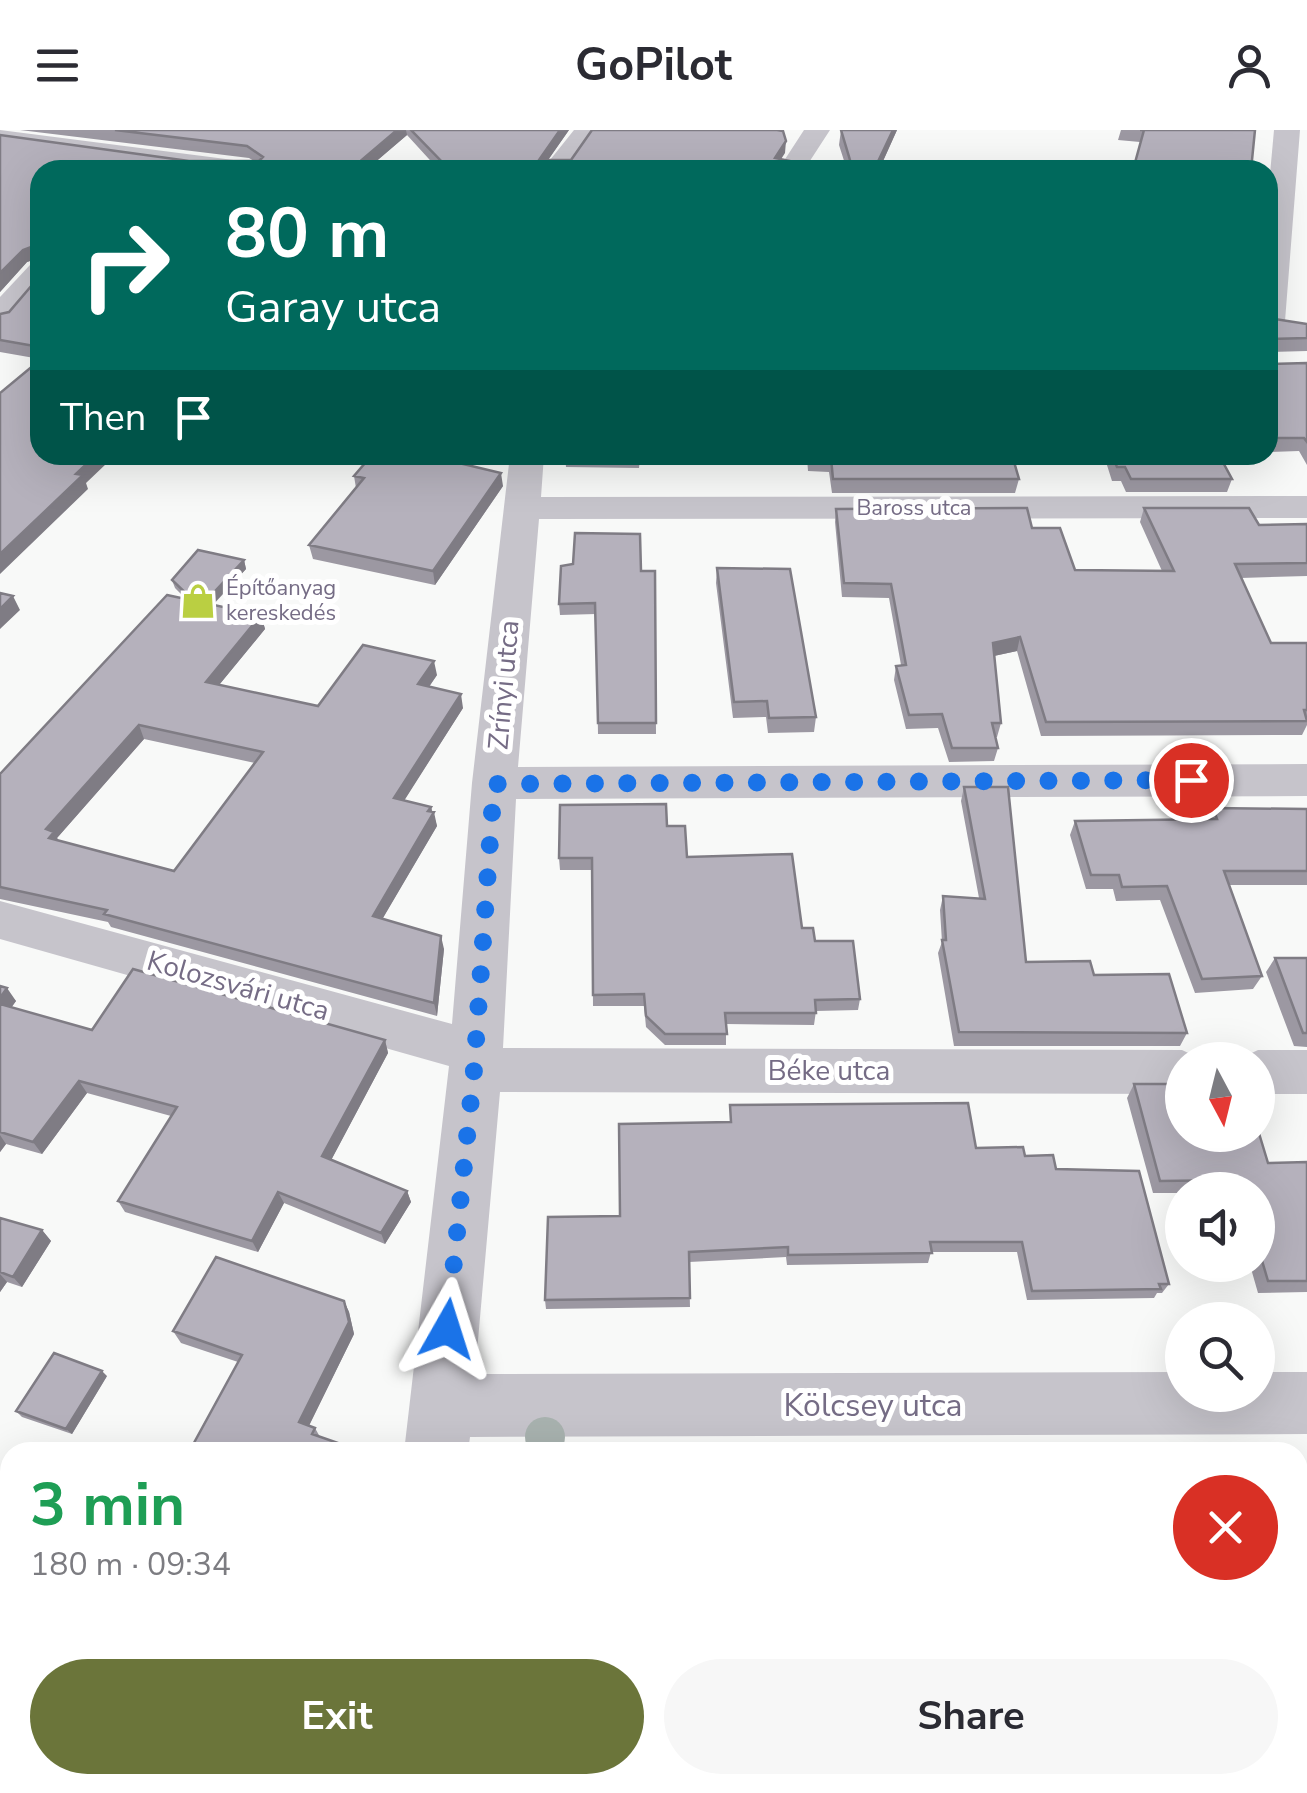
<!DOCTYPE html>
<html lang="en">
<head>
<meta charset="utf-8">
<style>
  body { margin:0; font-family:"Nunito Sans",sans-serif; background:#f7f7f7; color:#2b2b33; height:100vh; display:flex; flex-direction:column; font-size:38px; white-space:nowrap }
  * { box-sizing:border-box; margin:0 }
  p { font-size:32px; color:#7c7c81 }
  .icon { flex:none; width:55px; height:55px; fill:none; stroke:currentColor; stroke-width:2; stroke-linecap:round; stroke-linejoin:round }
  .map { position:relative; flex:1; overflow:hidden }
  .side { position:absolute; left:0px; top:1312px; width:1308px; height:352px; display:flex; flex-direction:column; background:#fff; border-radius:30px 30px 0 0; box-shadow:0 10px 40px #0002 }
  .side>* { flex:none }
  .top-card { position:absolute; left:30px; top:30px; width:1248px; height:305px; border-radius:30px; box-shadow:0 10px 40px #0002; background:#00695c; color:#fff; overflow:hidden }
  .needle { width:65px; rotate:173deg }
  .buttons { position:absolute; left:1165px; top:912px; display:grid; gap:20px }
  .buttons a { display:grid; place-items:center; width:110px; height:110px; border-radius:50%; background:#fff; box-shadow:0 10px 40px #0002; font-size:50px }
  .pin { position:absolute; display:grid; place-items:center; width:85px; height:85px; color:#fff; margin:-42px; border:5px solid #fff; border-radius:50%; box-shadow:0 2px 10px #0007 }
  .me { position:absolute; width:110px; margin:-55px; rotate:6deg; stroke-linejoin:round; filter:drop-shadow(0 0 8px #0008) }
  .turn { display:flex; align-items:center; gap:35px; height:210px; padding:0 30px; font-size:45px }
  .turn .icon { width:130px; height:130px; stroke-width:2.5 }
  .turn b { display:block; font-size:70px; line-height:85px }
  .then { display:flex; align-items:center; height:95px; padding:0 30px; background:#0003; gap:20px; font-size:38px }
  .round { display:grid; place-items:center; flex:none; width:105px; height:105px; border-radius:52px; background:#f7f7f7 }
  .summary { display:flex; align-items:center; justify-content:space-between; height:170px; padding:0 30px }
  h1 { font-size:60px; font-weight:700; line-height:75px; color:#1e9e55 }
  .primary-button { display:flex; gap:20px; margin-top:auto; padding:20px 30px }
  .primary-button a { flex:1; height:115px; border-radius:60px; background:#6b753a; color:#fff; font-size:40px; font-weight:700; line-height:115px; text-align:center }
  .primary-button a+a { background:#f7f7f7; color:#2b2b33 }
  header { display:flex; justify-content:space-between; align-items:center; height:130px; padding:0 30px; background:#fff; font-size:45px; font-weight:700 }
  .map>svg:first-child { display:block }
</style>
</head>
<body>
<header><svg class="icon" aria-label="menu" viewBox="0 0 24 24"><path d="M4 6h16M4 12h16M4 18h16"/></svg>GoPilot<svg class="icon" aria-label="person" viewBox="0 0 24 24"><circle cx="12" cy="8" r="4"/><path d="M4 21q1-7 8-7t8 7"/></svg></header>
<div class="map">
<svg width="1307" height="1663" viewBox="0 0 1307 1663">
  <rect width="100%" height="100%" fill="#f8f9f8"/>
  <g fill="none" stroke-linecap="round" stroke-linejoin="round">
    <!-- street -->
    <path fill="#c6c4cb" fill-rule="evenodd" d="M0 0 249 32 262 40H193L0 13Z
      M574 0H600L569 40H542Z
      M804 0H830L804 40H778Z
      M1274 0H1300L1285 191 1270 200 1268 66Z
      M40 132V159L11 193 0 195V167L30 135Z
      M510 325H544L541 367 1307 366V388L539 389 518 637 1307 634V666L516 669 503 918 1182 920 1203 930H1182V964L500 962 475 1244 1182 1242V1265H1258V1242H1307V1304L470 1307 468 1322H404L449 936 0 809V771L452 894 472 653Z
      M1258 920H1307V964H1258V930H1237Z
      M374 1655H448V1663H374Z"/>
  </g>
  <!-- trees -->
  <circle fill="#a8b2af" cx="545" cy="1307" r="20"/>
  <!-- wall -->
  <path fill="#9c98a2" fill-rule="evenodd" d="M20 0H569L548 30 785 23 439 40 407 5 366 40H40V229L0 222V184L9 182 38 148 39 128 27 132 0 162V5L189 31H254L249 28Z
    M841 0H897L879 40H847L839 15Z
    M1121 0H1255L1140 12 1118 10Z
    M1268 188 1307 194V221L1270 222V234L1307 233V335L1299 321 1268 322Z
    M360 325H453L449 331 503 356 435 455 313 429 309 415 356 358 354 346 370 327Z
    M565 325H689L640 328 639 338 566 337Z
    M719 325H1012L1019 349 1015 363H832L829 342 808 341 807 328Z
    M1093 325H1219L1232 349 1227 362H1126L1121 351H1112L1106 332H1096Z
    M1144 378 1259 395 1307 394V446L1241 448 1271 513H1307V595L1302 605 1041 606 1017 521 994 526 1001 593 997 607H995L998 618 994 631 949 632 938 598 906 599 894 550 896 536 901 535 889 468 842 467 835 392 836 379 1032 398 1075 440 1162 441 1140 392Z
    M244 430 246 439 213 475 261 485 265 499 219 555 318 576 437 545 429 557 463 578 404 670 431 677 437 696 382 789 444 819 437 886 111 797 108 792 0 769V644L186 469 175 458 172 450ZM144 609 255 633 174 741 59 711 57 708Z
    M717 438 816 587 814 602 768 603 766 587 733 588 716 453Z
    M641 441H655L656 604H598L596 484 560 485 559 474Z
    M964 657 1026 832 1094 845 1187 903 1180 916H954L938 823 942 812 940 780 943 766 979 768 961 671Z
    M1213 678 1307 679V755H1229L1262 846 1253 859 1195 863 1160 770 1116 771 1113 759H1086L1070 705 1075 691 1208 690Z
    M667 696 687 727 802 798 860 869 858 880 816 881 814 895 726 894V915H665L646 897 644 876H593L592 740H560L559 728Z
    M1275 828H1307V917L1294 916 1266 842Z
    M0 856 16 871 11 878 92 900 385 910 388 923 331 1030 407 1061 411 1072 385 1114 284 1073 258 1122 125 1082 118 1071 171 986 87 963 42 1024 6 1014 0 1022Z
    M1134 954 1268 1033 1307 1032V1162L1258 1163 1250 1135H1258V1060H1182V1063H1153L1127 968Z
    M730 975 1025 1026 1056 1039 1169 1154 1162 1163H1157L1154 1168 1027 1170 1017 1122H931L928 1133 787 1135 786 1127 689 1132 690 1177 546 1179 545 1170 620 1086 730 992Z
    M0 1088 42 1100 51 1111 22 1157 7 1152 0 1162Z
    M344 1171 349 1182 354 1204 309 1295 315 1298 320 1307 189 1322 238 1232 181 1213 173 1201Z
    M107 1246 72 1304 22 1287 16 1281Z
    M1298 1377 1307 1408V1529H1298Z
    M504 1655H644V1657Z
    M961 1655H1011V1656L1004 1660H961Z
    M1219 1655H1272L1261 1659H1220Z"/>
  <!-- shaded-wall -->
  <path fill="#7f7c84" d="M397 0H406L407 5 366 40H350Z
    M560 0H569L541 40 539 30Z
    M893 0H897L879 40H874Z
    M786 11 785 23 774 40 775 28Z
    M34 116 39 128 27 132 0 162V143L23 120Z
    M95 325H106L104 327 106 334 86 353 88 359 0 444V424Z
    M441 325H453L440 342 438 328Z
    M501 343 503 356 435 455 433 441Z
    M244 430 246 439 203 485 201 477Z
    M13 466 20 480 0 499V479Z
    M261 485 265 499 210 566 206 552Z
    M1020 507 1017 521 989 527 993 513Z
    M434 531 437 545 421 568 418 554Z
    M461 564 463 578 397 682 394 668Z
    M139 595 144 609 57 708 61 715 56 722 46 699Z
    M431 677 433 686 434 682 437 696 376 800 373 786Z
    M441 806 444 819 437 886 434 873Z
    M7 858 16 871 5 886 0 879V868Z
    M385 910 388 923 327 1038 322 1026Z
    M79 951 87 963 42 1024 33 1012Z
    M0 1005 6 1014 0 1022Z
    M407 1061 411 1072 385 1114 381 1103Z
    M278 1062 284 1073 258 1122 252 1111Z
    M42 1100 51 1111 22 1157 13 1147Z
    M0 1144 7 1152 0 1162Z
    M344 1171 349 1182 354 1204 306 1302 299 1292Z
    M102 1241 107 1246 72 1304 66 1299Z
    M264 1655H274L271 1663H261Z"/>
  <!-- building -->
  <path fill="#b5b1bc" stroke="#7f7c84" stroke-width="2.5" fill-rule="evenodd" d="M115 0H397L350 40H40V217L0 210V184L9 182 38 148 39 119 34 116 23 120 0 143V5L189 31H259L263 27 247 16Z
    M411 0H560L539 30H571L592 0H777L783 1 786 11 775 28 790 31 792 40H440L445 35Z
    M841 0H893L874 40H853Z
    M1140 0H1255L1251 40H1133L1144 0Z
    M1268 188 1307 194V208L1270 209V234L1307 233V312L1304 308H1268Z
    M40 230V325H96L76 344 83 345 0 424V263Z
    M372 325H441L438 328 501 343 433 441 309 415 364 348 354 346Z
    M809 325H1012L1019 349H833L831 328H809Z
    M1112 325H1219L1232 349H1131L1125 337H1117Z
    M1027 378 1032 398H1060L1075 440 1174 441 1144 378H1249L1259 395 1307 394V433L1235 434 1271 513H1307V580H1304L1307 591 1046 592 1020 507 993 513 1001 593H992L998 618H952L942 584 909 585 896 536 906 535 891 454 844 453 836 379Z
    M575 403 640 404 641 441H655L656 593H598L595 473 559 474 561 436 573 434Z
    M198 420 244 430 204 473 194 471 172 450Z
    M717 438 790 439 816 587 769 588 767 571 734 572Z
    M0 463 13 466 0 479Z
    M167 465 261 485 206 552 318 576 363 515 434 531 418 554 461 564 394 668 431 677 428 681 434 682 373 786 441 806 434 873 104 784 107 780 0 757V644ZM139 595 263 622 174 741 49 708 54 702 46 699Z
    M964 657H1008L1026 832 1090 831 1094 845 1169 844 1187 903 959 902 942 810H946L943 766 985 769Z
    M666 674 667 696H685L687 727 792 724 802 798H813L815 811H853L860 869 815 870 816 883H725L727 904H665L646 886 644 864 593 865 592 728H559L560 675Z
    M1213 678 1307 679V741H1224L1262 846 1202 849 1167 756 1122 757 1119 745H1091L1075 691 1217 689Z
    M1275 828H1307V903H1303Z
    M133 839 385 910 322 1026 407 1061 381 1103 278 1062 252 1111 118 1071 177 977 79 951 33 1012 0 1002V874L92 900Z
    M0 856 7 858 0 868Z
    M1134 954H1182V1005H1258V1000L1268 1033 1307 1032V1151H1268L1258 1117V1060H1239L1236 1050 1160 1051Z
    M968 973 976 1018 1023 1017 1025 1026 1053 1025 1056 1039 1139 1041 1169 1154H1159L1161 1159 1032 1161 1022 1112H930L932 1123 788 1125V1117L689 1122 690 1168 545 1170 548 1087 620 1086 619 994 731 992 730 975Z
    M0 1088 42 1100 13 1147 0 1142Z
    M216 1127 344 1171 349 1192 299 1292 315 1298 312 1304 361 1321 360 1322H189L242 1225 173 1201Z
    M54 1223 102 1241 66 1299 16 1281Z
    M0 1363 10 1366V1401L8 1407 0 1404Z
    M1298 1377 1307 1408V1523H1298Z
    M10 1516V1620L0 1616V1554L4 1546 0 1545V1534Z
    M61 1655H264L261 1663H57Z"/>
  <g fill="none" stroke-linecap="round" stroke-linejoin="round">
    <!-- route -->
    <path stroke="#1a73e8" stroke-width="18" stroke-dasharray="0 32.4" d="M447 1199 474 940 494 654 1191 650"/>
  </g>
  <!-- icons -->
  <defs>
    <symbol id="shop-bare" viewBox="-9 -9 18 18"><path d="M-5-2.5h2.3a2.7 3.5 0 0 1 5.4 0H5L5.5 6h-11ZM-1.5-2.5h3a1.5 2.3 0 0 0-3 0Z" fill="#bacf42" stroke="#fff" stroke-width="2.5" paint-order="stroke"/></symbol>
  </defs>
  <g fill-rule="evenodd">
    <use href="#shop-bare" x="173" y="446" width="50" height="50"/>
  </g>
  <g text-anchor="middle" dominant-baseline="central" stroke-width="10" stroke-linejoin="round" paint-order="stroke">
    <!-- far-street labels -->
    <g font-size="22" fill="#756c85" stroke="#fff">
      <text x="914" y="378">Baross utca</text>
    </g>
    <!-- far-poi labels -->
    <g font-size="22" fill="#756c85" stroke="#fff" text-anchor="start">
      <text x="226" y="458">Építőanyag<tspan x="226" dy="25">kereskedés</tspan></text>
    </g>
    <!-- street labels -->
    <g font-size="28" fill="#756c85" stroke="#fff">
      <text transform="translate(504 555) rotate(-85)">Zrínyi utca</text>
      <text transform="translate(238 856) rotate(16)">Kolozsvári utca</text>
      <text x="829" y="941">Béke utca</text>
    </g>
    <!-- near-street labels -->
    <g font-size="32" fill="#756c85" stroke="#fff">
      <text x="873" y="1275">Kölcsey utca</text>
    </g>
  </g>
</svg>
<div class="buttons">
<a><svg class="needle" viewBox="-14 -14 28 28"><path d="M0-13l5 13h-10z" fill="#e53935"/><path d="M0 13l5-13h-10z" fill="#7c7c81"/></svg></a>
<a><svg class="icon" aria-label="sound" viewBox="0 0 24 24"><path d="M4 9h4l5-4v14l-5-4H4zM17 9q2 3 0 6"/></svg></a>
<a><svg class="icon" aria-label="search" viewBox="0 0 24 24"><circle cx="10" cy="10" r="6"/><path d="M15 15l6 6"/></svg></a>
</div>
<div class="pin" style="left:1191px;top:650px;background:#d93025"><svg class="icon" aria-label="arrive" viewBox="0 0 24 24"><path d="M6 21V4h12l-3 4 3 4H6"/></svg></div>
<svg class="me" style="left:447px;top:1199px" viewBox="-20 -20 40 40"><path d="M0-17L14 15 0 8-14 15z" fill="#1a73e8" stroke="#fff" stroke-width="4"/></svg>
<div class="top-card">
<div class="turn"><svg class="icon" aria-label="right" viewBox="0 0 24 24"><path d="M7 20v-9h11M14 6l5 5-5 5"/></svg><div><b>80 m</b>Garay utca</div></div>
<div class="then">Then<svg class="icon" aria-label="arrive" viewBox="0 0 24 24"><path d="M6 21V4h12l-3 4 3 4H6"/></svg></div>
</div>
<section class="side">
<div class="summary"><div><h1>3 min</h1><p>180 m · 09:34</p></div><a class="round" style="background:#d93025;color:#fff"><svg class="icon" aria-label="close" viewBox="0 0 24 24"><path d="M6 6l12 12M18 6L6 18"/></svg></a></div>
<div class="primary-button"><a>Exit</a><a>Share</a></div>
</section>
</div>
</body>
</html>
